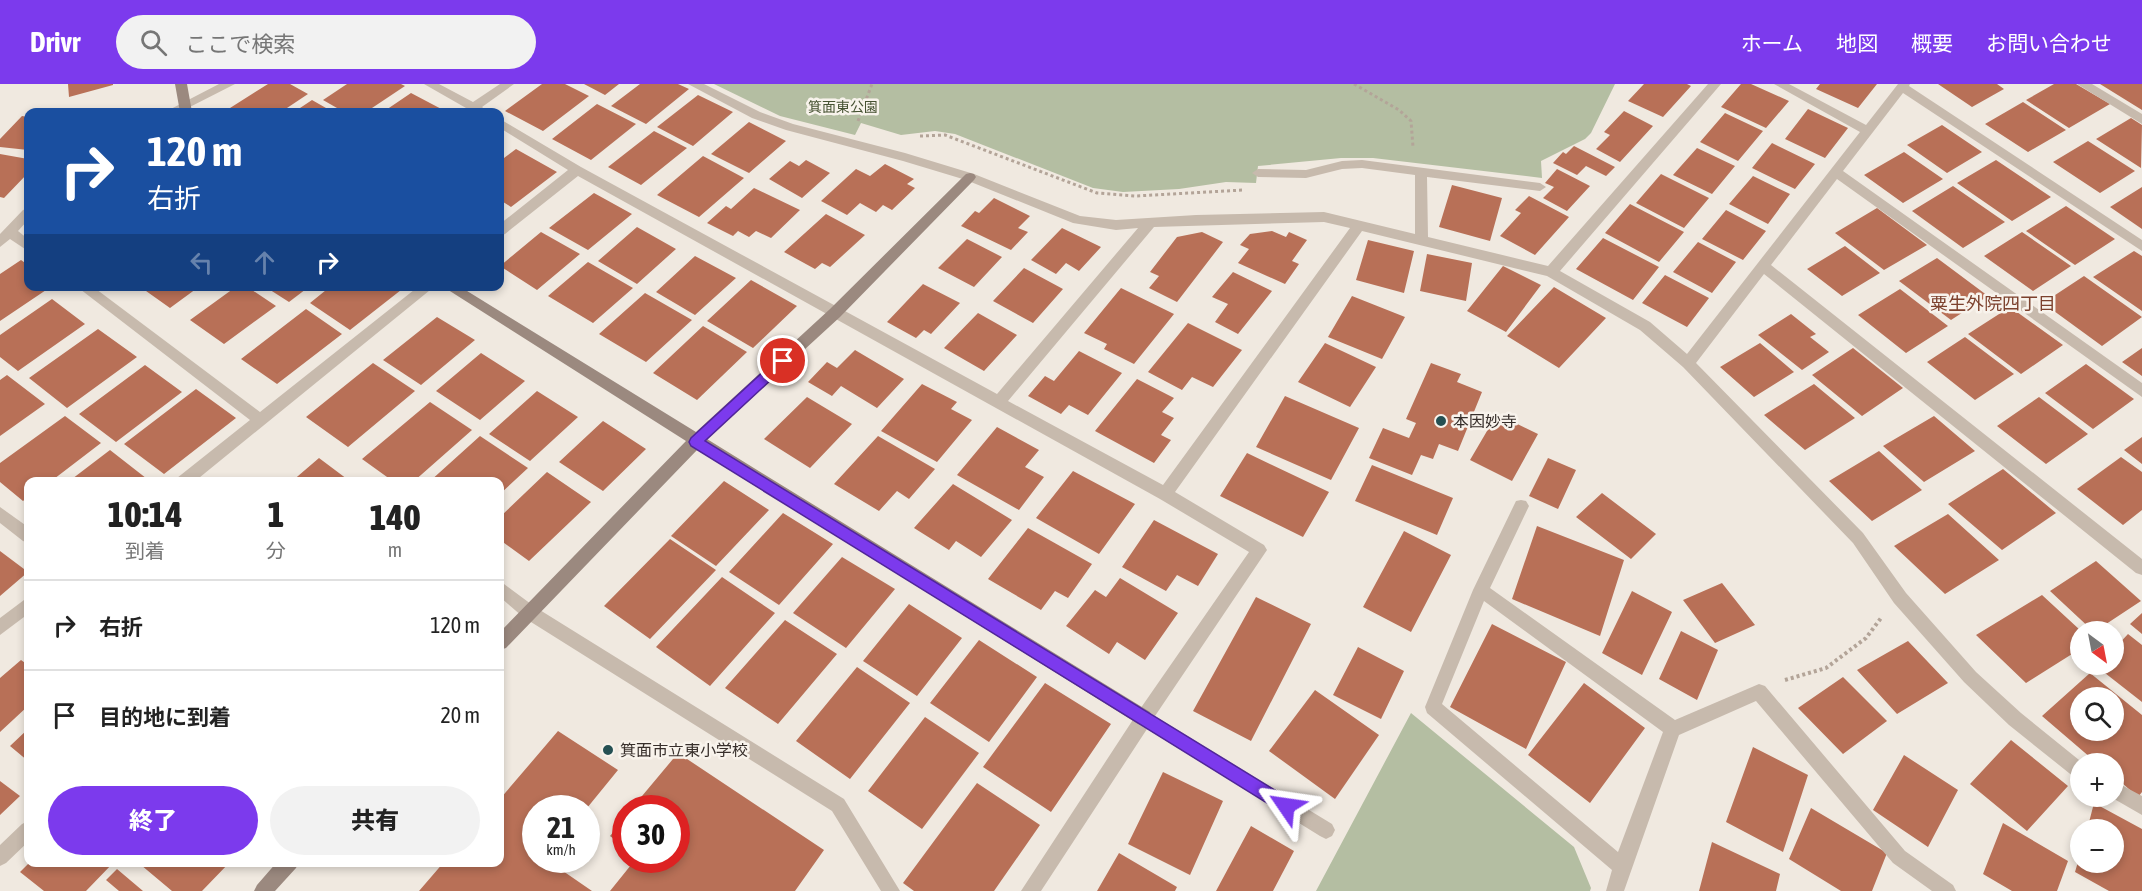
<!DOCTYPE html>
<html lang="ja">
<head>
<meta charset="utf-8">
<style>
  body { margin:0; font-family:"Asap Condensed","Noto Sans JP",sans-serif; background:#f2f2f2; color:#222; height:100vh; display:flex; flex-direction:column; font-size:22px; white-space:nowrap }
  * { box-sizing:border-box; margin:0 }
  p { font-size:20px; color:#767676 }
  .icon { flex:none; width:33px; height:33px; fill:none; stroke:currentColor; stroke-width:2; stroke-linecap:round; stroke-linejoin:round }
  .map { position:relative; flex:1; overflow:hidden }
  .drawer { position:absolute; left:24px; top:393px; width:480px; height:390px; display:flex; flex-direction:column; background:#fff; border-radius:12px; box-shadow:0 3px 9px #0003 }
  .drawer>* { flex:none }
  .banner { position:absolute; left:24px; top:24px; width:480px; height:183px; border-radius:12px; box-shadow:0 3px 9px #0003; background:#1a4fa0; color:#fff; overflow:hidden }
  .needle { width:39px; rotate:148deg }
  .buttons { position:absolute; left:2070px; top:537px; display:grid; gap:12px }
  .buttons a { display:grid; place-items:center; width:54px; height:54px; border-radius:50%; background:#fff; box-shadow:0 3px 9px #0003; font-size:30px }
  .speed { position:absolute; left:522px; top:711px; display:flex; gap:12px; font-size:30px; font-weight:700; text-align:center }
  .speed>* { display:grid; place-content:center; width:78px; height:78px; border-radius:50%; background:#fff; box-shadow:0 3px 9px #0003; line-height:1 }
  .speed small { font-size:15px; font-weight:400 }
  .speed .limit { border:9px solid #d22; background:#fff; color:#111 }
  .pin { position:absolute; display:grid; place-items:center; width:51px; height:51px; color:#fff; margin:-26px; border:3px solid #fff; border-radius:50%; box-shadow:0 2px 6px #0007 }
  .me { position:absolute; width:66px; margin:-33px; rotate:302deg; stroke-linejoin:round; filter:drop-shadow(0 0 4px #0008) }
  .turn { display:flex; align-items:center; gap:21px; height:126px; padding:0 24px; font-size:27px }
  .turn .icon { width:78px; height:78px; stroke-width:2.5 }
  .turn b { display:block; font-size:42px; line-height:51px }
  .lanes { display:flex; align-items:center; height:57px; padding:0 24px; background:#0003; justify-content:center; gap:30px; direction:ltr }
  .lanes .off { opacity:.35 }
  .eta { display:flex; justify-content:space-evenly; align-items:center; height:102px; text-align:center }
  .eta b { font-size:36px; font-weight:800; line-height:42px }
  .cta { display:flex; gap:12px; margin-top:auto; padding:12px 24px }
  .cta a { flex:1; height:69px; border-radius:36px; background:#7c3aed; color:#fff; font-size:24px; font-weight:800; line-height:69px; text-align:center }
  .cta a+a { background:#f2f2f2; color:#222 }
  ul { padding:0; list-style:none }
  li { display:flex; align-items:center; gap:18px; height:90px; padding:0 24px; border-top:2px solid #e0e0e0 }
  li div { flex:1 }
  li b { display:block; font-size:22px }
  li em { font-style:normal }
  header { display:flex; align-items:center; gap:36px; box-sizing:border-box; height:84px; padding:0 30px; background:#7c3aed; color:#fff }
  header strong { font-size:28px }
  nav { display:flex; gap:33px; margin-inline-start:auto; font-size:21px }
  .search { width:420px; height:54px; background:#f2f2f2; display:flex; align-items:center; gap:15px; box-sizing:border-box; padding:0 21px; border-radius:33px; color:#767676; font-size:22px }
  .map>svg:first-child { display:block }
</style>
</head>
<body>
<header>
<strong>Drivr</strong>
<div class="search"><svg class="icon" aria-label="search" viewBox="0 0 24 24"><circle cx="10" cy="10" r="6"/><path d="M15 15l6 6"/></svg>ここで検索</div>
<nav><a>ホーム</a><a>地図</a><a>概要</a><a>お問い合わせ</a></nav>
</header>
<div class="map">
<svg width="2142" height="807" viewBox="0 0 2142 807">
  <rect width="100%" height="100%" fill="#f0e9e0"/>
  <!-- green -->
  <path fill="#b4bea2" d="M714 0H1615L1591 49 1585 55 1541 77 1542 94 1373 74H1341L1258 82 1256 99 1226 98 1179 105 1123 108 1093 104 955 50 935 47 901 51 861 39 855 51 780 32Z
    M1411 629 1574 763 1591 804 1590 807H1316Z"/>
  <!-- building -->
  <path fill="#b87057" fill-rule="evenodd" d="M68 0H113V1L69 13Z
    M268 0H290L308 10 281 28H237L230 24Z
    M347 0H401L405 2 366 28H344L323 16Z
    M542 0H565L589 12 543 47 505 27Z
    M584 0H619L605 11Z
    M640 0H678L689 5 646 40 611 22Z
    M1644 0H1687L1691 2 1663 33 1628 17Z
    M1741 0H1751L1789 17 1766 44 1721 23Z
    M1820 0H1877L1858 24 1816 5Z
    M1938 0H1997L2004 5 1972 23Z
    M2054 0H2076L2110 20 2069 44 2026 16Z
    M2100 0H2142V26Z
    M411 9 447 28H383Z
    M698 11 733 28 693 62 657 43Z
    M312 16 333 28H294Z
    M2023 18 2066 46 2028 68 1985 40Z
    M597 20 636 40 591 76 552 55Z
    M1808 25 1848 44 1825 74 1785 55Z
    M1624 27 1653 42 1620 78 1596 65 1610 51 1604 48Z
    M1725 29 1763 47 1738 77 1700 58Z
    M22 32 28 33V66L0 63V55Z
    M2131 34 2142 41 2141 84 2096 55Z
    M749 38 786 57 749 89 711 70Z
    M1942 41 1982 68 1947 89 1907 61Z
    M654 47 687 64 641 101 608 83Z
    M2088 57 2135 87 2100 109 2053 78Z
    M1772 59 1815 80 1795 105 1752 84Z
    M1574 62 1615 83 1606 92 1586 82 1577 91 1553 79 1563 68 1566 70Z
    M1697 64 1735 82 1712 110 1673 91Z
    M516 65 557 88 511 123 500 116V77Z
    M1904 68 1943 95 1903 119 1864 91Z
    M0 70 28 75V89L4 114 0 113Z
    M703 72 744 94 699 133 657 111Z
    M806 76 830 89 802 114 769 95 790 77 799 82Z
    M1996 76 2051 113 2012 137 1957 99Z
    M885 80 914 95 907 100 915 104 892 126 883 121 876 128 860 119 847 131 821 117 856 85 870 92Z
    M1557 85 1590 102 1567 127 1543 114 1554 103 1545 99Z
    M1661 90 1709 114 1684 144 1636 119Z
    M1753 92 1790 110 1768 140 1729 120Z
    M1452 101 1502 114 1490 157 1439 143Z
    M1953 102 2005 138 1963 164 1912 127Z
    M2142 103V145L2110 123Z
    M754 104 800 126 771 154 756 147 749 153 738 147 733 152 707 139 726 122 731 125Z
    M594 109 632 130 588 166 549 144Z
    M1529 112 1569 133 1535 171 1500 152 1521 129 1515 126Z
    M994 114 1030 132 1018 144 1028 148 1011 166 961 142 975 127 979 129Z
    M1630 120 1684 148 1659 178 1605 149Z
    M2066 122 2115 155 2075 181 2026 147Z
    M1877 124 1927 161 1884 186 1835 149Z
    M1726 126 1766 147 1743 176 1702 155Z
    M826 130 865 151 830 183 822 179 815 185 784 168Z
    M637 143 676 165 637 200 598 177Z
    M1062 144 1101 163 1079 187 1066 179 1056 190 1031 176Z
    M1272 147 1286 153 1289 148 1307 156 1292 177 1299 180 1285 200 1238 179 1249 165 1240 161 1250 150Z
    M541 148 580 170 537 206 500 182Z
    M1202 148 1223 158 1177 218 1149 204 1159 192 1150 188 1177 153Z
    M2022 148 2071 182 2033 207 1984 172Z
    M1603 154 1659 183 1633 216 1576 185Z
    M967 155 1002 173 974 203 938 184Z
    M1368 156 1414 167 1404 209 1356 196Z
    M1698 158 1736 178 1712 209 1673 188Z
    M1845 162 1880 189 1842 212 1807 185Z
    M2134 167 2142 172V227L2093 193Z
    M1427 170 1472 179 1466 217 1420 207Z
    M695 172 736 194 695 231 656 208Z
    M1937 174 1988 212 1951 236 1899 197Z
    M21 176 28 181V202H52L0 237V190Z
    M588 178 633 204 593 239 548 212Z
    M1503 182 1541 201 1506 248 1467 227Z
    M1024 184 1063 205 1033 239 993 217Z
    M1233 188 1272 207 1238 250 1215 238 1228 220 1212 213Z
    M1665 191 1709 214 1687 243 1642 219Z
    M2084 192 2142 233 2102 262 2043 219Z
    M751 196 797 222 753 264 707 237Z
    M923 200 960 219 931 250 924 246 916 254 887 238Z
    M139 202H200L170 224Z
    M237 202H246L276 222 224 260 190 236Z
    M264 202H310L289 218Z
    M331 202H395L401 206 350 246 310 219Z
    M1554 203 1606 234 1559 284 1507 252Z
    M1121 204 1174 230 1134 280 1104 265 1107 260 1084 249Z
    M1900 205 1948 242 1906 269 1858 231Z
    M645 209 692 236 646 278 599 250Z
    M1352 212 1405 233 1382 275 1328 253Z
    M52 215 85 240 18 287 0 273V251Z
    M2010 223 2063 261 2021 290 1968 250Z
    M306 225 342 250 277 300 241 275Z
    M978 229 1017 251 984 287 944 264Z
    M1791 230 1816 250 1810 253 1829 268 1802 286 1758 251Z
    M437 233 475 256 421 301 383 276Z
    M1188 239 1242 266 1213 303 1192 293 1182 306 1148 288Z
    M703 242 747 268 697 316 653 289Z
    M98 245 137 273 67 324 29 294Z
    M1965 253 2014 290 1975 316 1927 278Z
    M1325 259 1376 283 1350 323 1298 298Z
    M1760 259 1794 288 1754 313 1720 283Z
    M1853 264 1903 304 1862 332 1812 291Z
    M2142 264V292L2122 278Z
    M855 266 904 295 877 324 841 302 832 312 808 298 827 278 837 284Z
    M1079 267 1122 289 1088 331 1069 321 1061 330 1028 312 1045 292 1054 297Z
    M481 269 525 297 480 336 436 307Z
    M373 279 415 307 348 363 306 333Z
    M1431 279 1461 290 1457 298 1482 308 1458 367 1439 360 1433 375 1421 371 1412 391 1369 374 1383 344 1409 354 1416 339 1406 335Z
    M2086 280 2134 315 2093 345 2045 309Z
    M145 281 182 308 116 358 79 330Z
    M7 291 45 320 0 352V296Z
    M1137 295 1174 314 1162 328 1174 334 1161 351 1171 356 1154 379 1095 347Z
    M922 300 957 318 951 325 972 336 937 378 881 347Z
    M1814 300 1855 334 1805 366 1764 331Z
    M196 305 236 334 164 390 124 360Z
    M537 307 578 333 530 377 489 350Z
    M1285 312 1359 344 1331 396 1256 363Z
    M807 313 852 340 810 384 764 355Z
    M2039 313 2088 350 2046 380 1997 342Z
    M430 318 472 346 413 398H394L362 375Z
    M1497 330 1538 350 1512 397 1470 376Z
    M65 332 101 359 50 398H28V413L23 417 0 398V379Z
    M1934 332 1975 367 1924 398 1883 362Z
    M603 337 646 365 603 407 559 378Z
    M997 343 1039 366 1025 383 1044 393 1019 426 957 391Z
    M480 352 528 384 500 410V398H429Z
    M878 352 935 385 909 415 897 407 879 427 834 400Z
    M2142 353V380L2124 366Z
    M110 366 151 398H68Z
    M1879 367 1922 406 1872 437 1829 397Z
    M1247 369 1329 408 1303 453 1220 412Z
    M2121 373 2142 388V426L2123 441 2077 405Z
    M319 374 351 398H291Z
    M1548 374 1576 386 1558 425 1529 412Z
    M1372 381 1453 414 1437 451 1355 417Z
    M2003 385 2056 429 2002 466 1948 420Z
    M1073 387 1135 420 1099 470 1036 434Z
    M547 388 591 418 529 477 500 456V433Z
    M724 397 769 426 716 482 671 452Z
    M953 400 1012 436 981 473 956 457 949 466 914 444Z
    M1602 409 1656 450 1631 475 1576 433Z
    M783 429 833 460 779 521 729 488Z
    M1948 430 1999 476 1945 510 1894 462Z
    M1154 436 1218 470 1198 502 1177 491 1166 507 1122 483Z
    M1537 442 1624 476 1600 552 1512 515Z
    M1028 444 1092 480 1068 514 1055 507 1041 526 988 495Z
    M1404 447 1451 471 1411 548 1363 523Z
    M670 455 716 486 650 555 604 522Z
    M0 467 28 488 0 512Z
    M842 473 895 505 846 564 793 529Z
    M2096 477 2141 517 2094 548 2050 507Z
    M722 493 775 529 710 602 656 563Z
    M1120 494 1178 529 1145 576 1117 558 1109 570 1066 542 1095 506 1106 513Z
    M1722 499 1755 541 1715 559 1683 516Z
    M1632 507 1672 528 1642 591 1602 569Z
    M2042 511 2080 546V565L2026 599 1976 551Z
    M1256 513 1311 540 1251 657 1193 627Z
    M909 520 962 554 917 612 863 577Z
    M2142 529V550L2130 540Z
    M785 536 837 570 778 640 725 604Z
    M1492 540 1566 578 1526 665 1450 623Z
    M1681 547 1718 566 1697 616 1659 595Z
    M2128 550 2142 561V618L2096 582 2114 580V565Z
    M979 556 1037 593 989 658 930 619Z
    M1908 557 1948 599 1897 630 1857 586Z
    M1358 563 1404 587 1381 635 1333 611Z
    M21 576 28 581V622L0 648V594Z
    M857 583 910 619 850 695 796 657Z
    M2090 589 2142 631V708L2138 713 2114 692V680H2098L2042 632ZM2080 614H2114V646H2080Z
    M1843 593 1887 637 1843 670 1798 624Z
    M1045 599 1111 640 1051 728 983 683Z
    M1584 599 1645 644 1590 719 1528 671Z
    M1315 606 1379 651 1335 715 1269 667Z
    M925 633 979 669 922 745 868 707Z
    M28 645V677L10 662Z
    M558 647 618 686 587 724H536V776H547L592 807H419L444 778H500V715Z
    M2011 656 2068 702 2027 747 1970 700Z
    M1753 663 1808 691 1783 768 1726 738Z
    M678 669 824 766 795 807H610L635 776H676V724H632Z
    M1904 671 1958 706 1928 763 1873 726Z
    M1163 688 1223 717 1190 791 1128 760Z
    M0 697 20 712 0 731Z
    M977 699 1040 741 994 807H914L903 799Z
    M2094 719 2142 745V807H2109L2075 788 2080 771V778H2114V746H2087Z
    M1811 724 1887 769 1872 807H1841L1789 775Z
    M626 733V764L610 752Z
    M2003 739 2068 777 2057 807H2012L1983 790Z
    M1251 742 1294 767 1273 807H1216Z
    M1712 758 1780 790 1776 807H1699Z
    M1119 769 1177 803 1175 807H1097Z
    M30 778H114L86 807H44L20 788Z
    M143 778H230L202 807H172L141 781Z
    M117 785 143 807H119L106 796Z"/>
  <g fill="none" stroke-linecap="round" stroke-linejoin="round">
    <!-- path-far1 -->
    <path stroke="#b3a498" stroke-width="3" stroke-dasharray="3 3" stroke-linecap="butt" d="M1354 0 1399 26 1411 37 1413 63
      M858 37 872 0
      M920 52 945 51 1097 109 1135 112 1243 106"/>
    <!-- path -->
    <path stroke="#b3a498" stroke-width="4" stroke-dasharray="3 3" stroke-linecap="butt" d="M1785 596 1826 584 1866 554 1881 534"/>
    <!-- street -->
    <path fill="#c7baad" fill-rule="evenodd" d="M219 0H235L180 28H165Z
      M424 0H439L473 18 500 0H514L482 23 488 28H473Z
      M688 0H704L760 28 793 40 905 69 974 90 1080 132 1116 136 1196 131 1324 128 1415 150V91L1362 84 1342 85 1306 94 1258 93 1252 89 1258 85 1306 86 1342 77 1362 76 1540 99 1546 103 1540 107 1427 93 1428 153 1548 182 1708 0H1721L1560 187 1650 238 1687 270 1860 48 1774 0H1789L1866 41 1898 0H1910L1909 2 2142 156V167L1903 9 1843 87 2142 299V313L1837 95 1771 181 2142 475V491L2136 489 1764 190 1696 279 1863 449 1906 509 1976 588 2021 629 2084 680H2080V695L2074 693 2009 641 1964 598 1894 519 1853 459 1683 283 1640 246 1547 192 1362 147 1175 408 1264 461 1267 466 1155 632 1332 740 1335 746 1332 752 1326 755 1320 752 1147 645 1041 807H1021L1138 628 1249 468 1160 415 578 92 505 150 500 152V140L568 86 500 44V35L581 83 997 310 1138 144 1116 146 1073 139 966 96 903 77 786 46 752 34ZM1324 138 1350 144 1163 401 1008 317 1154 143Z
      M2077 0H2092L2142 30V40Z
      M28 124V136L18 147 28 155V167L10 155 0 163V150L23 126Z
      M76 202H92L260 328 419 202H435L194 398H175L177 394 250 336Z
      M1521 416 1526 417 1529 422 1490 504 1675 636 1759 600 1765 602 1905 767 1953 801 1956 807H1932L1893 779 1756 617 1679 651 1624 807H1606L1612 786 1427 629 1425 623 1473 506 1516 417ZM1484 517 1663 648 1618 768 1442 620Z
      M0 423 28 443V459L23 457 0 439Z
      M500 497 535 523 844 715 900 807H881L832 727 523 533 500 513Z
      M28 513V530L0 551V534Z
      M2114 697 2142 712V731L2109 712H2114Z
      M28 737V758L6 779 0 782V761L22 740Z"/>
    <!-- secondary -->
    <path fill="#9b897f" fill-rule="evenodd" d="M175 0H187L192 28H180Z
      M970 89 974 90 976 93 974 96 840 233 707 355 1150 628 1152 634 1150 640 1144 642 1138 640 698 365 506 564 500 566V548L686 357 442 202H459L696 348 830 225 966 90Z
      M277 778H299L296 784 275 807H254L257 801Z"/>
  </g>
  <!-- route -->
  <path fill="#7c3aed" stroke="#51269a" stroke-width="1.5" d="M783 272 787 274 789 277 787 281 705 357 1291 716 1293 722 1291 727 1286 729 1280 727 691 362 689 358 691 354 778 274Z"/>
  <!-- markers -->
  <g fill="#255053" stroke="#f8f3ec" stroke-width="2">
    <circle cx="1441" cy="337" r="6"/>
    <circle cx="608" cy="666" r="6"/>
  </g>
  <g text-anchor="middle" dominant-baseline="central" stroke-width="5" stroke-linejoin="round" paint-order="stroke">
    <!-- far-park labels -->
    <g font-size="14" fill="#465232" stroke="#f8f3ec">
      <text x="843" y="23">箕面東公園</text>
    </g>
    <!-- poi labels -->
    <g font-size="16" fill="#372f2b" stroke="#f8f3ec" text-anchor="start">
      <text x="1453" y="337">本因妙寺</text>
      <text x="620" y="666">箕面市立東小学校</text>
    </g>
    <!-- neighbourhood labels -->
    <g font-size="18" fill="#7c412d" stroke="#f8f3ec">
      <text x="1993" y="219">粟生外院四丁目</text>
    </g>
  </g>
</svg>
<div class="buttons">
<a><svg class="needle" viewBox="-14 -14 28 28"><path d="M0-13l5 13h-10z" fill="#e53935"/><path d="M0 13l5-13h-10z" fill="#767676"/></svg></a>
<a><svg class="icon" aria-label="search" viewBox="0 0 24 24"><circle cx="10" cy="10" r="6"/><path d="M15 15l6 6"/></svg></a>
<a>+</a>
<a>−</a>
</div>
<div class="speed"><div>21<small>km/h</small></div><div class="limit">30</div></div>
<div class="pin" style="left:783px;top:277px;background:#d93025"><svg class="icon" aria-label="arrive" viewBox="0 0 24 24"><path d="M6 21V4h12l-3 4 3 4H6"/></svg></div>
<svg class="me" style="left:1286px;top:722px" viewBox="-20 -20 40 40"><path d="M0-17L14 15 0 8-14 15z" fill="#7c3aed" stroke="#fff" stroke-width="4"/></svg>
<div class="banner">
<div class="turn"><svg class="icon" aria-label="right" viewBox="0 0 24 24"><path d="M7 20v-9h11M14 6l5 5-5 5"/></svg><div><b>120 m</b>右折</div></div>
<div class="lanes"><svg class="icon off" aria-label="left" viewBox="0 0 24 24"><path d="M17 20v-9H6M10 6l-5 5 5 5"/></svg><svg class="icon off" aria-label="ahead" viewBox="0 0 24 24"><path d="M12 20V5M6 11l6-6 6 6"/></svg><svg class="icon" aria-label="right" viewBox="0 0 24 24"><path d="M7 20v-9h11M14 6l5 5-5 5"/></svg></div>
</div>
<section class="drawer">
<div class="eta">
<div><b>10:14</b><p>到着</p></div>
<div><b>1</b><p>分</p></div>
<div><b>140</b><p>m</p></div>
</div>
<ul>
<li><svg class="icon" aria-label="right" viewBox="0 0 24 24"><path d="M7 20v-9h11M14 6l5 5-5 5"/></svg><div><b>右折</b></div><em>120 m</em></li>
<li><svg class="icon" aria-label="arrive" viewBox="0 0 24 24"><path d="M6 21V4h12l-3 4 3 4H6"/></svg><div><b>目的地に到着</b></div><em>20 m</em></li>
</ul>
<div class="cta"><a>終了</a><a>共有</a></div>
</section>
</div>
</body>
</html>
